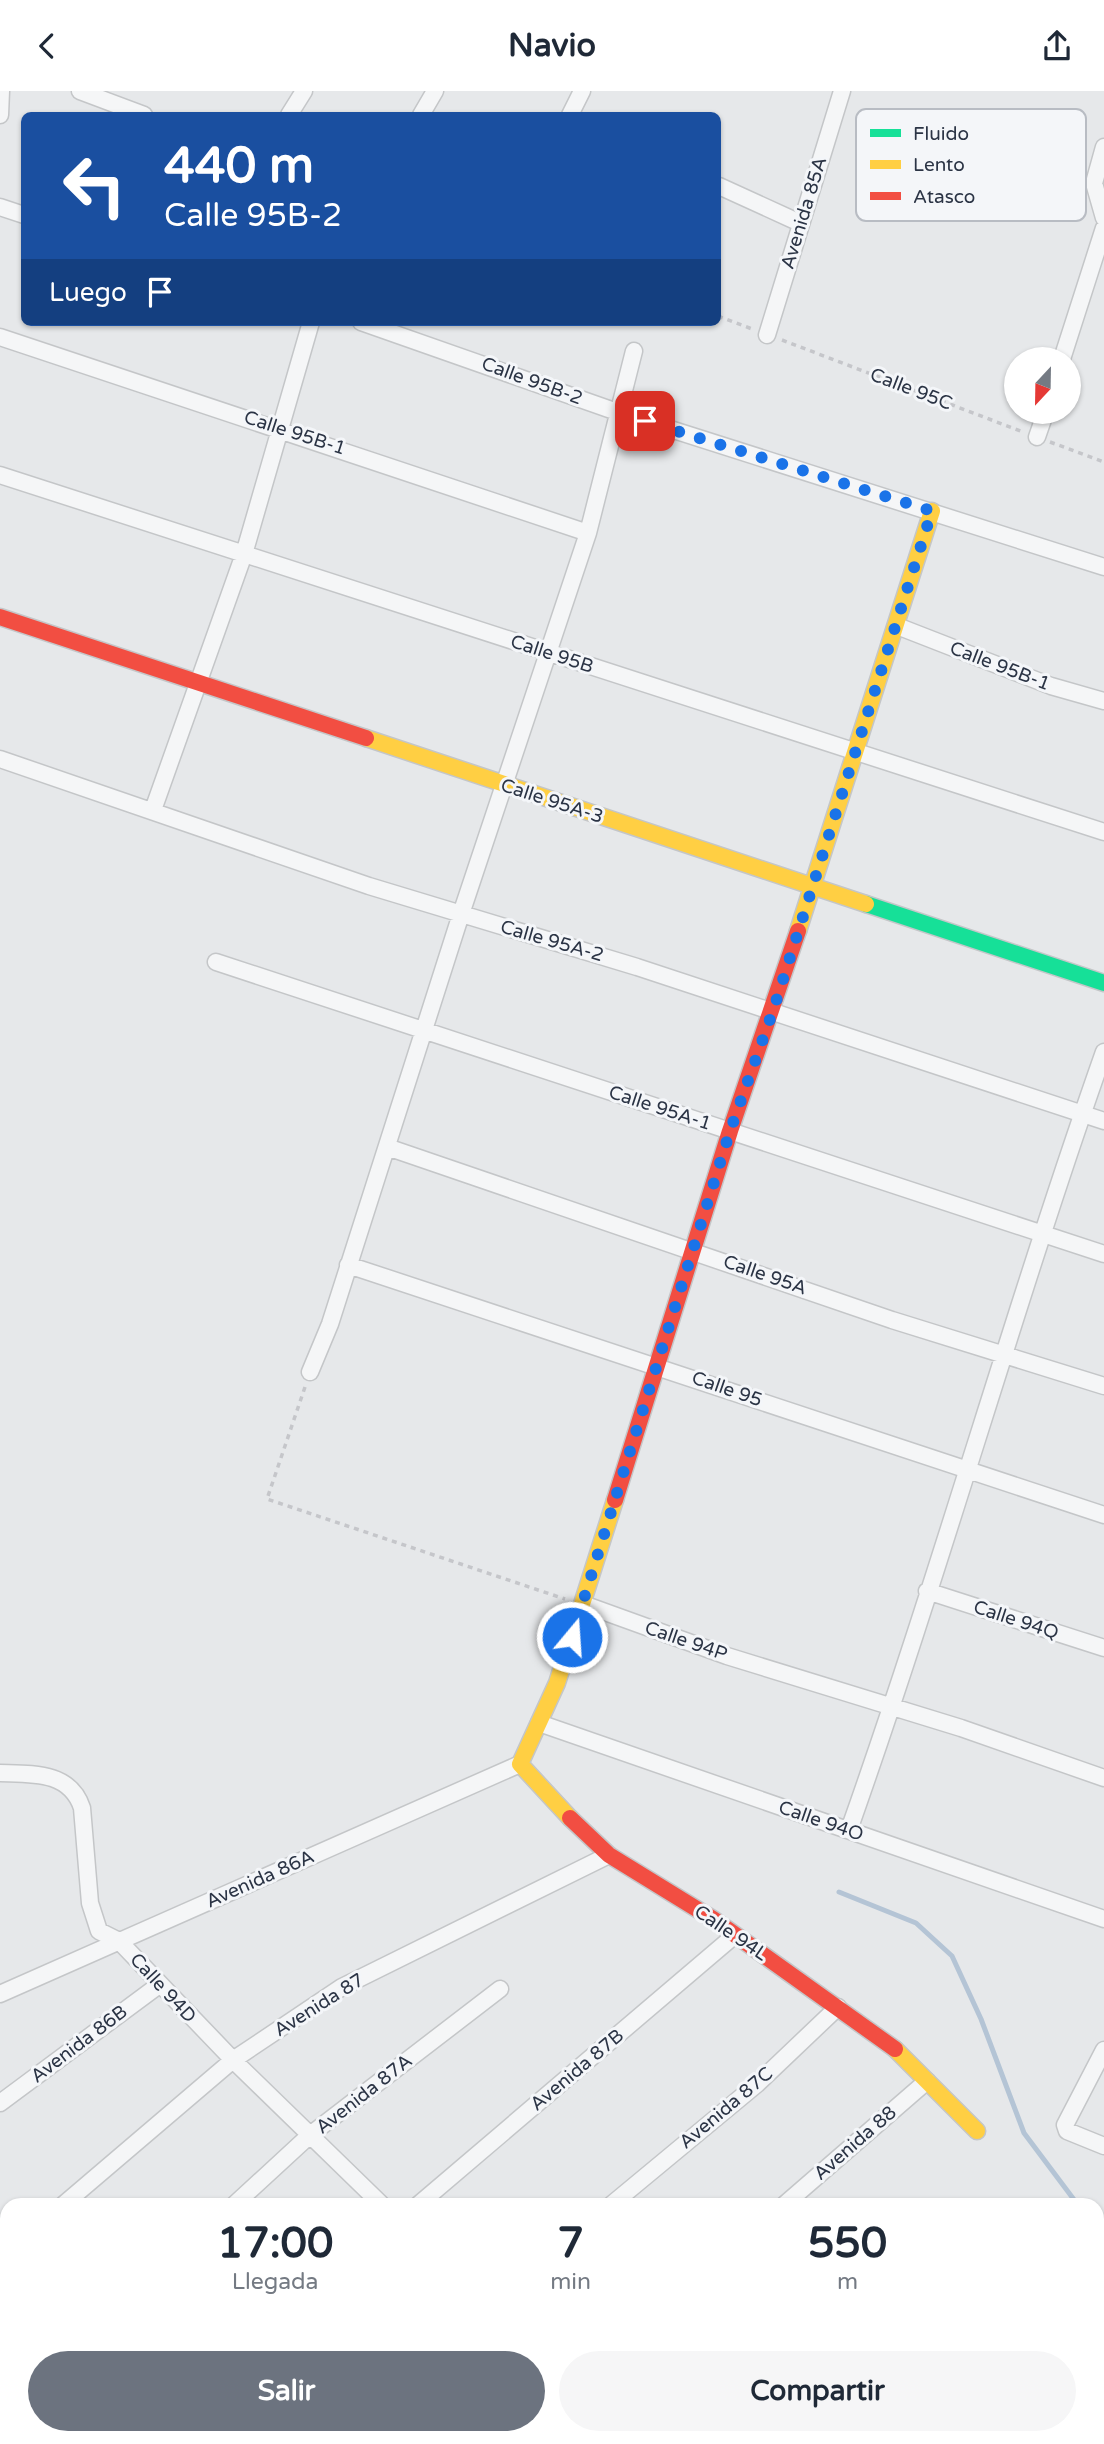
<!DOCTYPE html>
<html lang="es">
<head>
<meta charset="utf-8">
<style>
  body { margin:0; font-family:"Varela Round",sans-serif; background:#f6f6f7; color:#1f2937; height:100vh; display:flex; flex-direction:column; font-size:26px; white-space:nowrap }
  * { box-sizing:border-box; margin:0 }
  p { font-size:23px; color:#747a83 }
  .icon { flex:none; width:38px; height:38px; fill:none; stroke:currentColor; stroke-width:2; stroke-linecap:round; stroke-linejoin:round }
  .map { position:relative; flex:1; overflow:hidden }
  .drawer { position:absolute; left:0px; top:2107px; width:1104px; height:247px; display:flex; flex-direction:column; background:#fff; border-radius:21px 21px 0 0; box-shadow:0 2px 5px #0004 }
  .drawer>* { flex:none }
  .hud { position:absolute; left:21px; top:21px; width:700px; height:214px; border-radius:10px; box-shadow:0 2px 5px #0004; background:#1a4fa0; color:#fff; overflow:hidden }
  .needle { width:46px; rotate:202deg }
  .controls { position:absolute; left:1004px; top:256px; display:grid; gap:14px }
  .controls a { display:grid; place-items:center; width:77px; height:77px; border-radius:50%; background:#fff; box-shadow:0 2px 5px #0004; font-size:35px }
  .pin { position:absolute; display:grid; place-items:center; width:60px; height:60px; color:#fff; margin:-30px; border-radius:14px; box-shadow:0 4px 10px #0006 }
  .me { position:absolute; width:77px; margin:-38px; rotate:18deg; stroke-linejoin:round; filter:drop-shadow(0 0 5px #0008) }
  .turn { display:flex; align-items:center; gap:24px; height:147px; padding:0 28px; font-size:32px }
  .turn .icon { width:91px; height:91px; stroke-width:2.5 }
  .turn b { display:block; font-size:49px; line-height:60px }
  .then { display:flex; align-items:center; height:66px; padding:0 28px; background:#0003; gap:14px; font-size:26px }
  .eta { display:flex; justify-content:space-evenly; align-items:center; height:119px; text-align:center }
  .eta b { font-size:42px; font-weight:700; line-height:49px }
  .action { display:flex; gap:14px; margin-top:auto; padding:14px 28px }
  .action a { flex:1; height:80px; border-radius:42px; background:#6c737f; color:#fff; font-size:28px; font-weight:700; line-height:80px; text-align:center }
  .action a+a { background:#f6f6f7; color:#1f2937 }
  header { display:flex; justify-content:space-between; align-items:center; height:91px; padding:0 28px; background:#fff; font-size:32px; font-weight:700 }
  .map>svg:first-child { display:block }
</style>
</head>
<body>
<header><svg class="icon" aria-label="back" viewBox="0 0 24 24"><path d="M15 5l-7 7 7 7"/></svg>Navio<svg class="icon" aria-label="share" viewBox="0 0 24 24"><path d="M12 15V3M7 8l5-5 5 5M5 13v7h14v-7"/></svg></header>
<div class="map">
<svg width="1104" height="2353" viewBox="0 0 1104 2353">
  <rect width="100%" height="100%" fill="#e6e8ea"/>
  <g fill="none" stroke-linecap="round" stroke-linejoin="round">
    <!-- stream -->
    <path stroke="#b4c4d5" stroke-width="5" d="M839 1801 916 1832 952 1865 981 1928 1024 2042 1078 2114
      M1097 2139 1104 2148"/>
    <defs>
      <path id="street" d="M80 0 144 24
        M0 24 1 0
        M289 24 304 0
        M421 24 435 0
        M570 24 582 0
        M1104 56 1094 92 1104 127
        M719 95 800 132
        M0 116 24 124
        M361 231 620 322 1104 476
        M767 244 842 0
        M0 246 588 442
        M1062 268 1104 137
        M1037 346 1046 320
        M0 384 1104 741
        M897 535 1051 595 1104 610
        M0 668 369 795 637 876 1104 1030
        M153 719 244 463 311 231
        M216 871 1104 1163
        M387 1056 892 1229 1104 1295
        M348 1174 1104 1424
        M310 1281 330 1233 461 823 588 442 634 260
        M927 1500 1104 1557
        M583 1513 727 1565 961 1637 1104 1687
        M539 1632 1104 1828
        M0 1682C32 1683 70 1680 82 1717L90 1812 99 1840 119 1850 233 1969 382 2114
        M849 1739C940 1482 1013 1219 1104 961
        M0 1903 520 1673
        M1104 1959 1065 2034 1067 2040 1104 2055
        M0 2012 159 1894
        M63 2114 233 1969 342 1896 609 1764
        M234 2114 310 2044 500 1898
        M418 2114 735 1844
        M611 2114 757 1993 838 1916
        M784 2114 927 1990
        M0 2166 7 2160
        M1097 2182 1104 2187
        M0 2245 7 2252
        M0 2291 7 2284
        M1097 2334 1104 2332
        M102 2347 107 2353
        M602 2347 607 2353
        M895 2347 900 2353
        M137 2353 144 2347
        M323 2353 331 2347
        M508 2353 515 2347
        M742 2353 749 2347
        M1029 2353 1052 2347"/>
      <path id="fast" d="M866 813 1104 892"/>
      <path id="slow" d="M366 647 866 813
        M798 840 932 420
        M570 1727 520 1673 557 1592 615 1409
        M895 1958 977 2040"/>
      <path id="jam" d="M0 526 366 647
        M615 1409 730 1040 798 840
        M570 1727 609 1764 713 1828 895 1958"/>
    </defs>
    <!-- street casing -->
    <use href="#street" stroke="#c4c6c8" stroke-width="19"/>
    <!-- fast casing -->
    <use href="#fast" stroke="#c4c6c8" stroke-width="19"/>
    <!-- slow casing -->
    <use href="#slow" stroke="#c4c6c8" stroke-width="19"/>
    <!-- jam casing -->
    <use href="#jam" stroke="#c4c6c8" stroke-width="19"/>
    <!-- path -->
    <path stroke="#c5c6ca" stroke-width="3.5" stroke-dasharray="5 5" stroke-linecap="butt" d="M718 225 752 238
      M782 249 1023 341
      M1050 351 1104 371
      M305 1296 267 1408 565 1508"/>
    <!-- street -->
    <use href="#street" stroke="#f5f6f7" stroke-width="16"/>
    <!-- fast -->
    <use href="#fast" stroke="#16e098" stroke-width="16"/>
    <!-- slow -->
    <use href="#slow" stroke="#ffcf43" stroke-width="16"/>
    <!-- jam -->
    <use href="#jam" stroke="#f24e42" stroke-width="16"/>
  </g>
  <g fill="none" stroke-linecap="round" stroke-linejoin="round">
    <!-- route -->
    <path stroke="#1a73e8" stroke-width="12" stroke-dasharray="0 21.6" d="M572 1546 730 1040 773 920 932 420 645 330"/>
  </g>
  <g text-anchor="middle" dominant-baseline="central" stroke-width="6" stroke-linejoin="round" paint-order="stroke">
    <!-- street labels -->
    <g font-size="19" fill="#2b3445" stroke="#f4f6f9">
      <text transform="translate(804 122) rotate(-73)">Avenida 85A</text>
      <text transform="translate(532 290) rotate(20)">Calle 95B-2</text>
      <text transform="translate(911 298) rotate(21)">Calle 95C</text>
      <text transform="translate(295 342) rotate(18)">Calle 95B-1</text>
      <text transform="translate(552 563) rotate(18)">Calle 95B</text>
      <text transform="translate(1000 575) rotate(21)">Calle 95B-1</text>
      <text transform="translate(552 710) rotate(18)">Calle 95A-3</text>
      <text transform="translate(552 850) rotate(16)">Calle 95A-2</text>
      <text transform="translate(660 1017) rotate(18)">Calle 95A-1</text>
      <text transform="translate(765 1184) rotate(19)">Calle 95A</text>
      <text transform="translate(727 1298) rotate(19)">Calle 95</text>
      <text transform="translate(1016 1529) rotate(18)">Calle 94Q</text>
      <text transform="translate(686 1550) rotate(19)">Calle 94P</text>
      <text transform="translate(821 1730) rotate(19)">Calle 94O</text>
      <text transform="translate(260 1788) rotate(-24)">Avenida 86A</text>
      <text transform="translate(731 1842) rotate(34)">Calle 94L</text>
      <text transform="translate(163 1897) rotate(47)">Calle 94D</text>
      <text transform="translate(319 1914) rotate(-32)">Avenida 87</text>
      <text transform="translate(79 1953) rotate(-37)">Avenida 86B</text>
      <text transform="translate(577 1979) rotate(-40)">Avenida 87B</text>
      <text transform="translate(364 2003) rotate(-38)">Avenida 87A</text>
      <text transform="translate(726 2017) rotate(-40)">Avenida 87C</text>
      <text transform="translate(855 2052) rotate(-41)">Avenida 88</text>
    </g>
  </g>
  <!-- legend -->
  <rect x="856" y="18" width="230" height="112" rx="10" fill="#f4f6f9" stroke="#b8bcc3" stroke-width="2"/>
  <rect x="870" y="38" width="31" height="8" fill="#16e098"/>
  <rect x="870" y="69" width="31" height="9" fill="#ffcf43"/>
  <rect x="870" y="101" width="31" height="8" fill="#f24e42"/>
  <g font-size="19" fill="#2b3445">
    <text x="913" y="49">Fluido</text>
    <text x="913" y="80">Lento</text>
    <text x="913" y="112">Atasco</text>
  </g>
</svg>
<div class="controls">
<a><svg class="needle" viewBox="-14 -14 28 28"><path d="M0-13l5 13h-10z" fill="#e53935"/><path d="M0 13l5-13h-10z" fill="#747a83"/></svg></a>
</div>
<div class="pin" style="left:645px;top:330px;background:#d93025"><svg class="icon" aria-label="arrive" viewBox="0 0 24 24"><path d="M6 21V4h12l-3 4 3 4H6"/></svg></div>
<svg class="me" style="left:572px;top:1546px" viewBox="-20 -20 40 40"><circle r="17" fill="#1a73e8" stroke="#fff" stroke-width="3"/><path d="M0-11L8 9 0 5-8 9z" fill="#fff"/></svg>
<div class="hud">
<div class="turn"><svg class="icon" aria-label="left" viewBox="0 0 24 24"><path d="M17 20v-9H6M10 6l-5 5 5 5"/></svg><div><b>440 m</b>Calle 95B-2</div></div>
<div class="then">Luego<svg class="icon" aria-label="arrive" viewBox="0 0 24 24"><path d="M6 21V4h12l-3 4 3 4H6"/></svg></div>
</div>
<section class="drawer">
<div class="eta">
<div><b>17:00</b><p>Llegada</p></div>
<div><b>7</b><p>min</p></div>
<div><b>550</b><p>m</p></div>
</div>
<div class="action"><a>Salir</a><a>Compartir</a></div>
</section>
</div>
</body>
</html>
